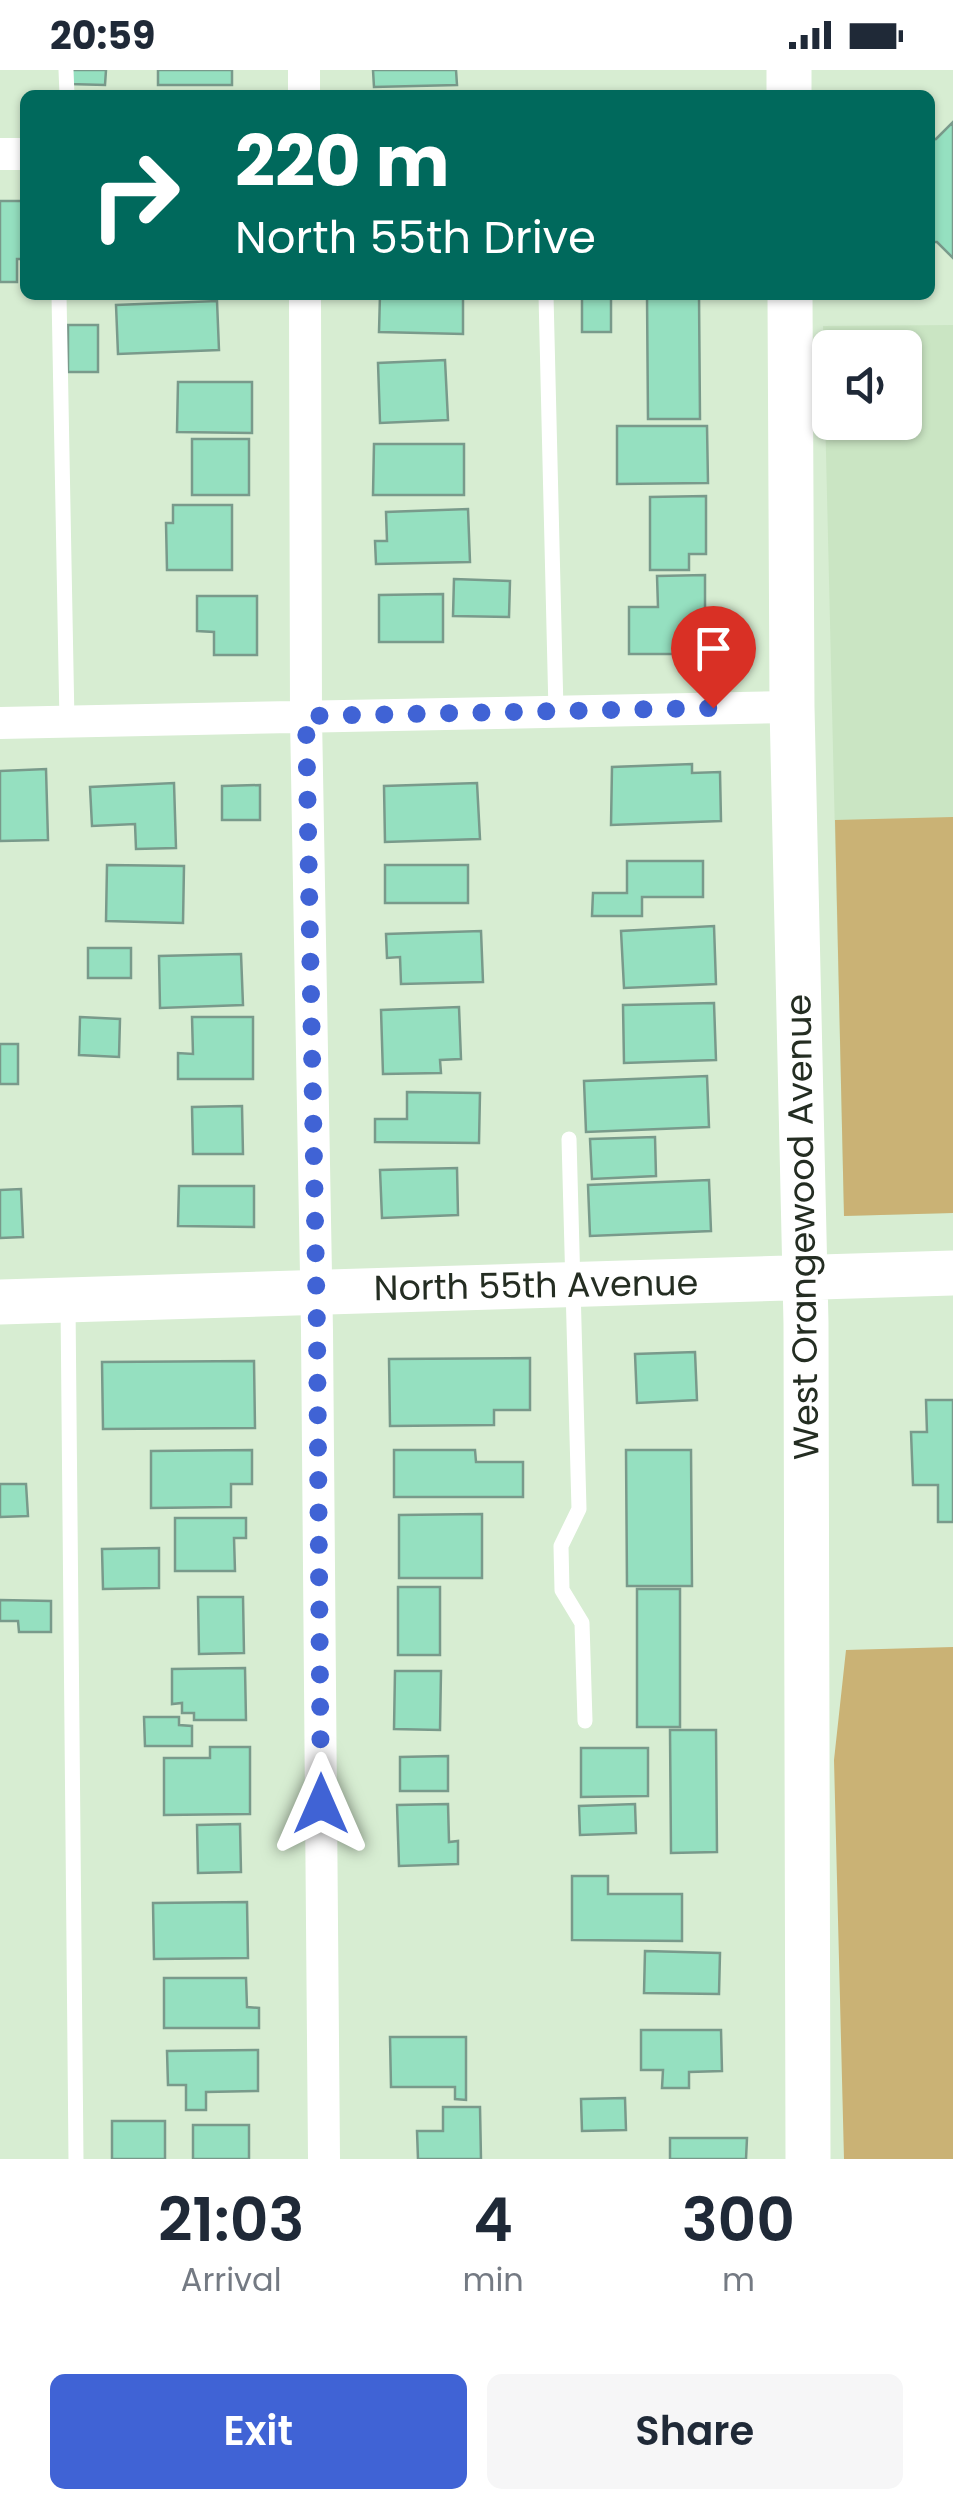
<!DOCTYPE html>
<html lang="en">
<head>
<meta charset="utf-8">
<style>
  body { margin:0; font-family:Poppins,sans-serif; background:#f6f6f7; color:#1f2937; height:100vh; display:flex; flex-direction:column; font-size:38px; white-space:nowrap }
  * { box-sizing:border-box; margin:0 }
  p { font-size:32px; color:#747a83 }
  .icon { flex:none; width:55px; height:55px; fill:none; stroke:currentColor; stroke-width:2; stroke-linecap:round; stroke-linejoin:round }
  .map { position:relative; height:2089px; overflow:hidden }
  .panel { display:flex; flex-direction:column; background:#fff; flex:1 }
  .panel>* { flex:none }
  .hud { position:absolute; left:20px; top:20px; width:915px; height:210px; border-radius:15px; box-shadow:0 2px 8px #0004; background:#00695c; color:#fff; overflow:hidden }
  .fabs { position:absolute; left:812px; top:260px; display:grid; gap:20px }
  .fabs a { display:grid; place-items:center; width:110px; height:110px; border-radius:15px; background:#fff; box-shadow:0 2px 8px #0004; font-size:50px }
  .pin { position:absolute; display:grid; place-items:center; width:85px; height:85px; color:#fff; margin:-102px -42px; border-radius:50% 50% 50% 0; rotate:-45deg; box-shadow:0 0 10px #0007 }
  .pin .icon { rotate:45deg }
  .me { position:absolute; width:110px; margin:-55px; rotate:0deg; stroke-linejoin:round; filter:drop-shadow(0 0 8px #0008) }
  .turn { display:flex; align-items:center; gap:35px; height:210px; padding:0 50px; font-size:45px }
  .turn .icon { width:130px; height:130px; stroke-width:2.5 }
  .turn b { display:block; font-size:70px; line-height:85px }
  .eta { display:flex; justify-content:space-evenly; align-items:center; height:170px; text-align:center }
  .eta b { font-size:60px; font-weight:600; line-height:70px }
  .primary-button { display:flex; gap:20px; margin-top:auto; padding:20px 50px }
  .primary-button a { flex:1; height:115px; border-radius:15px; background:#4063d5; color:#fff; font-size:40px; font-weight:600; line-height:115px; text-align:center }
  .primary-button a+a { background:#f6f6f7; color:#1f2937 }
  .status { display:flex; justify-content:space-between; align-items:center; height:70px; padding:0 50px; background:#fff; direction:ltr }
  .status svg { height:28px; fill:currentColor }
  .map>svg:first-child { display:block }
</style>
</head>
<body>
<div class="status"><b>20:59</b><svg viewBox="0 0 49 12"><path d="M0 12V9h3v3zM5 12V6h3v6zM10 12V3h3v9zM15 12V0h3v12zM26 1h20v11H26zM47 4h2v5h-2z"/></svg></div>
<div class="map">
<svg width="953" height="2089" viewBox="0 0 953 2089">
  <rect width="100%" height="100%" fill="#d7edd2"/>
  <!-- built -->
  <path fill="#cae5c3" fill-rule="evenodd" d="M953 255V1143L844 1146 823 256ZM830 278H905V352H830Z"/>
  <!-- green -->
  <path fill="#cab275" d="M953 747V1143L844 1146 835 750Z
    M953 1577V2089H844L834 1690 846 1580Z"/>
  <!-- building -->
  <path fill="#95e0c0" stroke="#799a8b" stroke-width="2.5" d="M69 0H106L105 15 69 14Z
    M158 0H232V15H158Z
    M373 0H456L457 15 374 17Z
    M953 52V188L937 172H930V70L936 69Z
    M0 131H25V189H17V212H0Z
    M380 225H463V264L379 262Z
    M582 225H611V262H582Z
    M647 225H699L700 349H648Z
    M217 231 219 280 118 284 116 235Z
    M68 255H98V302H68Z
    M445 290 448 350 380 353 378 293Z
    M178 312H252V363L177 362Z
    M617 356H707L708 413 617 414Z
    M192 369H249V425H192Z
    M374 374H464V425H373Z
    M706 426V484H689V500H650V427Z
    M173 435H232V500H167L166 453H173Z
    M468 439 470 492 376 494 375 471H387L386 442Z
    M705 505V584H629V537H658L657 506Z
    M454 509 510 511 509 547 453 546Z
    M443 524V572H379V525Z
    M197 526H257V585H214V562L197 561Z
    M692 694V703L720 702 721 751 611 755 612 697Z
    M46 699 48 770 0 771V701Z
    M174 713 176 778 136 779 135 754 92 756 90 717Z
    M477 713 480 769 385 772 384 716Z
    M260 715V750H222V716Z
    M627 791H703V827H642V846H592L593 823H627Z
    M107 795 184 796 183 853 106 851Z
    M385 795H468V833H385Z
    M714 856 716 914 624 918 621 861Z
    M481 861 483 912 401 914 400 887 387 888 386 864Z
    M88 878H131V908H88Z
    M241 884 243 935 160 938 159 886Z
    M714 933 716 990 624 993 623 935Z
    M459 937 461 989 440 990 441 1003 383 1004 381 940Z
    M80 947 120 949 119 987 79 985Z
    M192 947H253V1009H178V983L193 984Z
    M0 974H18V1014H0Z
    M707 1006 709 1057 586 1062 584 1011Z
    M407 1022 480 1023 479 1073 375 1072V1049H407Z
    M242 1036 243 1084H193L192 1037Z
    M655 1067 656 1106 592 1109 590 1069Z
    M457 1098 458 1145 382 1148 380 1100Z
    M709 1110 711 1161 590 1166 588 1115Z
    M179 1116H254V1157L178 1156Z
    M21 1119 23 1167 0 1168V1120Z
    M695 1282 697 1330 637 1333 635 1284Z
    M530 1288V1340H494V1355L390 1356 389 1289Z
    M254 1291 255 1358 103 1359 102 1292Z
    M926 1330H953V1452H938V1415H913L911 1362H927Z
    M252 1380V1414H231V1437L151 1438V1381Z
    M394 1380H475L476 1392H523V1427H394Z
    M626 1380H691L692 1516H627Z
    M0 1414H26L28 1446 0 1447Z
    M482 1444V1508H399V1445Z
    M175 1448H246V1468H234L235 1501H175Z
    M159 1478V1518L103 1519 102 1479Z
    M398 1517H440V1585H398Z
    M637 1519H680V1657H637Z
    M198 1527H243L244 1583 199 1584Z
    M0 1530 51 1531V1562H19L18 1551H0Z
    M245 1598 246 1650H194V1643H182V1633L172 1634V1599Z
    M395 1601H441L440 1660 394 1659Z
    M144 1647H179V1655L192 1656V1676H145Z
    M670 1660H716L717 1782 671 1783Z
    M210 1677H250V1744L164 1745V1688H210Z
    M581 1678H648V1726L581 1727Z
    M448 1686V1721H400V1687Z
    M448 1734 449 1772 458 1771V1794L399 1796 397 1735Z
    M635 1734 636 1763 580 1765 579 1736Z
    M240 1754 241 1802 198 1803 197 1755Z
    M572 1806H608V1824H682V1871L572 1870Z
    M247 1832 248 1888 154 1889 153 1833Z
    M645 1881 720 1883 719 1924 644 1923Z
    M164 1908H246L247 1937 259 1938V1958H164Z
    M641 1960H721L722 2001 689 2002V2018H662L663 2000H641Z
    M390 1967H466V2030L455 2029V2017H391Z
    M258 1980V2021L206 2022V2040H186V2015H168L167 1981Z
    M625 2028 626 2060 582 2061 581 2029Z
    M443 2037H480L481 2089H418L417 2061H443Z
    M112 2051H165V2089H112Z
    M193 2055H249V2089H193Z
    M670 2068H747L746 2089H670Z"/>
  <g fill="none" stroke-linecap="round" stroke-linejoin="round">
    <!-- lane -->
    <path stroke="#fff" stroke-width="15" d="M66 0 67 25
      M59 225 67 652
      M546 225 556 641
      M569 1069 579 1439 561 1476 562 1520 582 1553 585 1651
      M68 1233 76 2089"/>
    <!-- street -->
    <path stroke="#fff" stroke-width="32" d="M304 0V25
      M0 84H25
      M305 225 306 647 317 1261 324 2089
      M0 653 792 637"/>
    <!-- secondary -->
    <path stroke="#fff" stroke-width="45" d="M789 0V25
      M790 225 792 637 806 1253 808 2089
      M0 1232 953 1203"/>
  </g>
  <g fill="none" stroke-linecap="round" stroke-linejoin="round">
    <!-- route -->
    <path stroke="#4063d5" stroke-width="18" stroke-dasharray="0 32.4" d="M321 1734 317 1261 306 646 713 638"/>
  </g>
  <g text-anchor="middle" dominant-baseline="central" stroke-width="10" stroke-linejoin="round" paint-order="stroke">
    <!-- street labels -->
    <g font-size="35" fill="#242d22" stroke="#fff">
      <text transform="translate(802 1157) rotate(-91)">West Orangewood Avenue</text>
      <text transform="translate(536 1215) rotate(-1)">North 55th Avenue</text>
    </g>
  </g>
</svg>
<div class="fabs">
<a><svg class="icon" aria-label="sound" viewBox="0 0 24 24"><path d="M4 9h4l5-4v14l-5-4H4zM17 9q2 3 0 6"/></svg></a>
</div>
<div class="pin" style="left:713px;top:638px;background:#d93025"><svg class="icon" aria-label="arrive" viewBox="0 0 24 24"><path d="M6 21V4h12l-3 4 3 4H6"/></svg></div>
<svg class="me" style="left:321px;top:1734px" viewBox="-20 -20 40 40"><path d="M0-17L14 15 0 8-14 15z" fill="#4063d5" stroke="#fff" stroke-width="4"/></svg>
<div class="hud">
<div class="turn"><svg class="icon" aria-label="right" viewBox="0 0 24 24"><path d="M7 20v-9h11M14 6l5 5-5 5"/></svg><div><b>220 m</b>North 55th Drive</div></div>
</div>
</div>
<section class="panel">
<div class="eta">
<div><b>21:03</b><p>Arrival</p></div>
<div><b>4</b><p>min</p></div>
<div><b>300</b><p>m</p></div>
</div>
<div class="primary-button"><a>Exit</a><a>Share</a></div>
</section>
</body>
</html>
